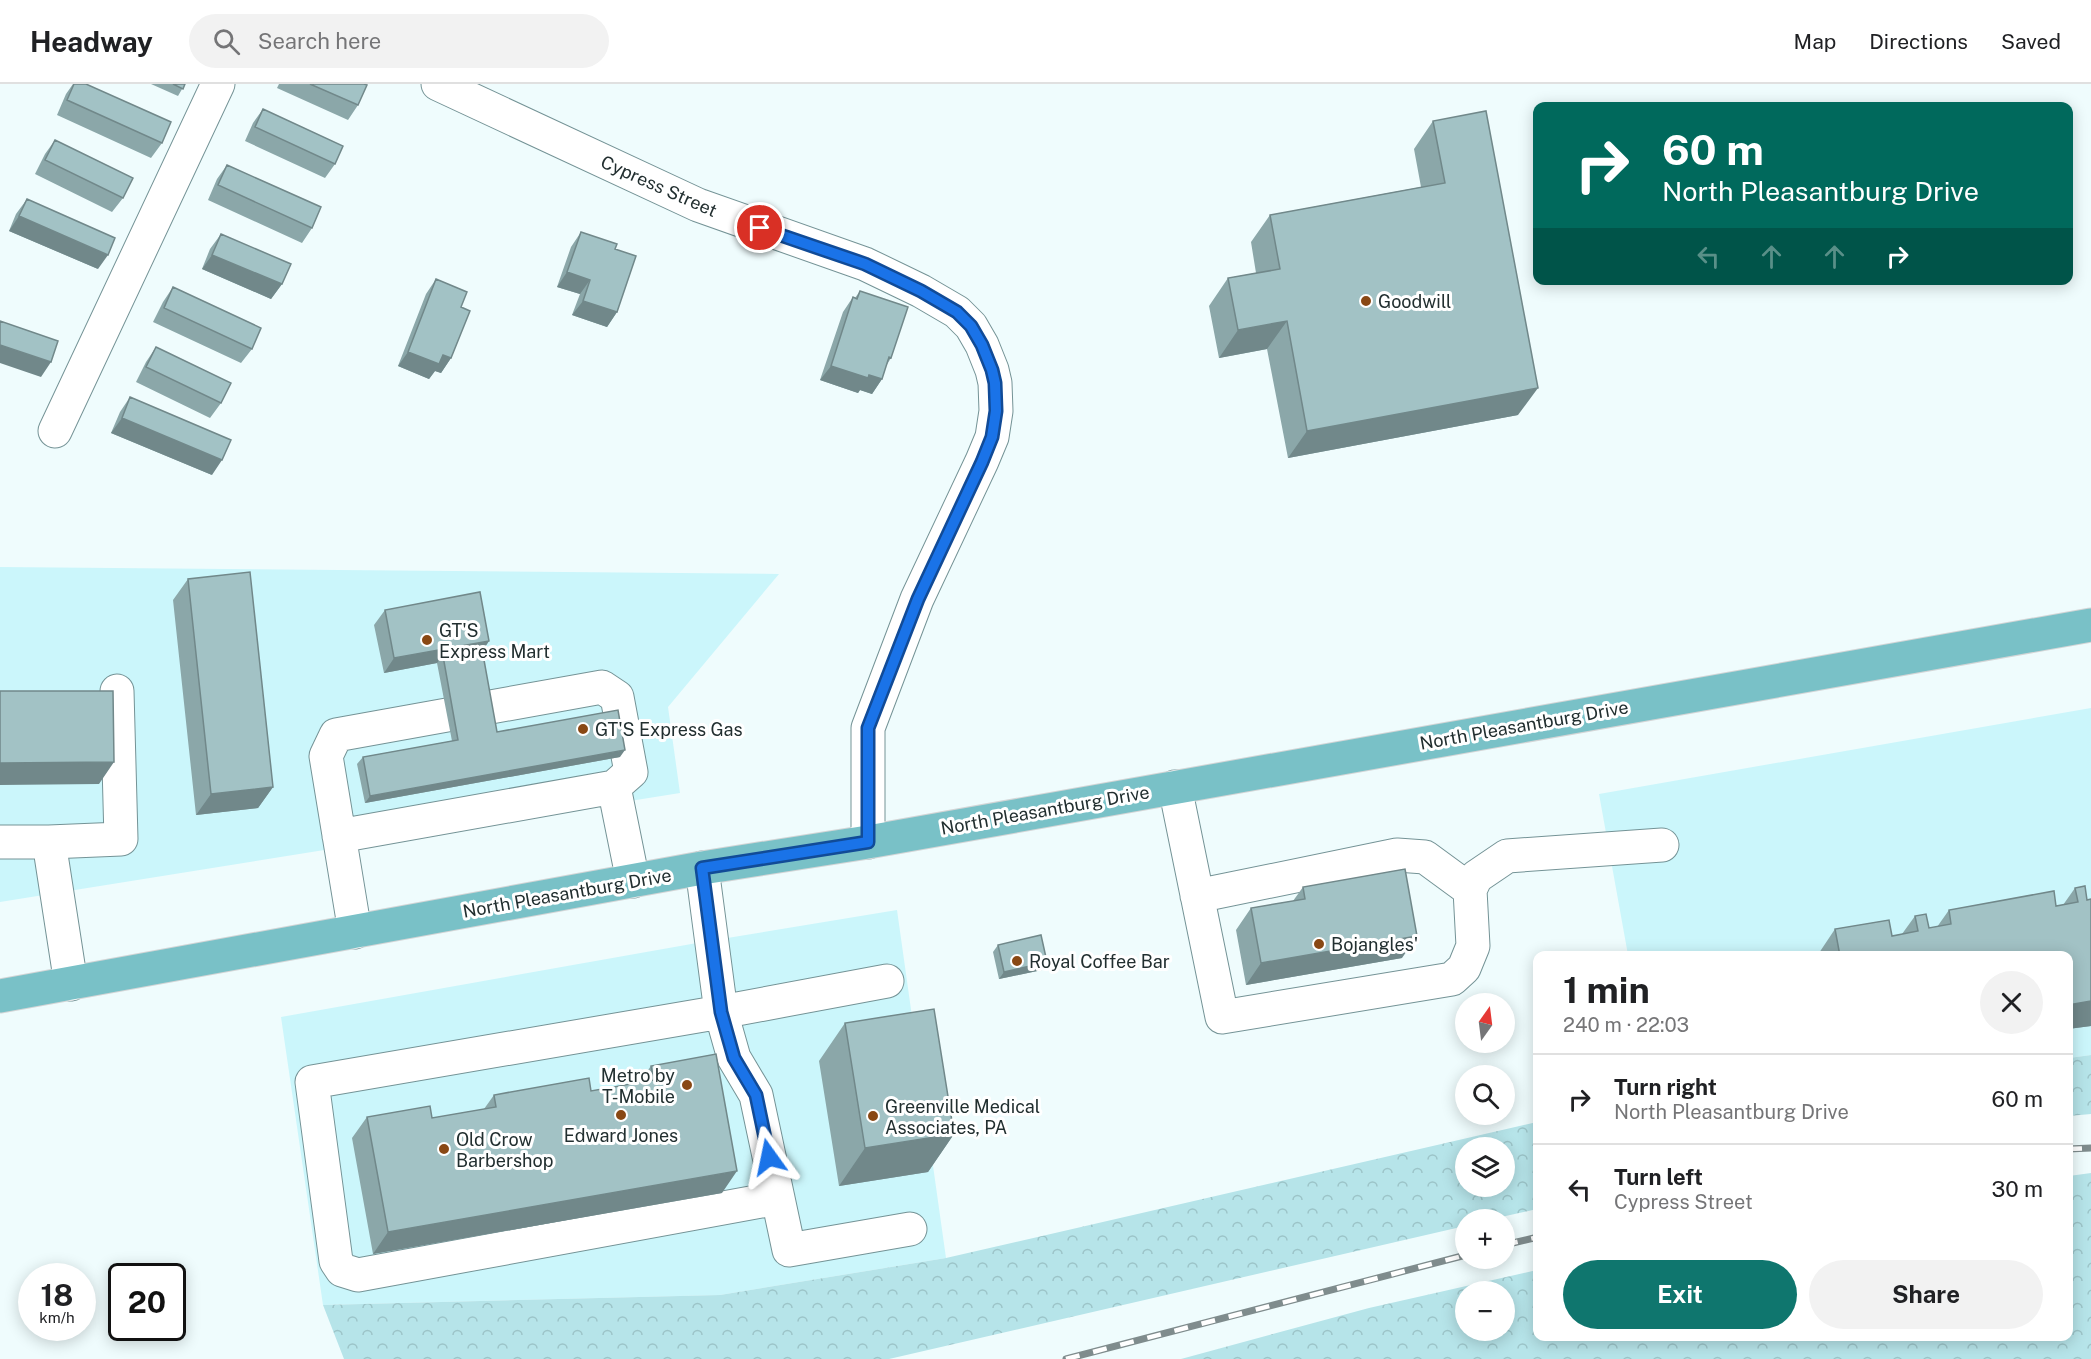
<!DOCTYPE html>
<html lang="en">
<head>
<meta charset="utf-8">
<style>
  body { margin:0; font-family:"Public Sans",sans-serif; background:#f2f2f2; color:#202124; height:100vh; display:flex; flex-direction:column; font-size:22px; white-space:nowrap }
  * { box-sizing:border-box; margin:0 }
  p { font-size:20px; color:#757577 }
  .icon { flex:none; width:33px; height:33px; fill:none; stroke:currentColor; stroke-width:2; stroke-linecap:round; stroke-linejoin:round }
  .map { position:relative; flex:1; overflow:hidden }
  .panel { position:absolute; left:1533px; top:867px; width:540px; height:390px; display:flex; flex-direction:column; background:#fff; border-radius:12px; box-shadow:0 3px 15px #0003 }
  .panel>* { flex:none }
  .top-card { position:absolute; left:1533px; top:18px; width:540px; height:183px; border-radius:12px; box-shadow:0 3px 15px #0003; background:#00695c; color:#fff; overflow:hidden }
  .needle { width:39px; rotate:14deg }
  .tools { position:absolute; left:1455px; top:909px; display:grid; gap:12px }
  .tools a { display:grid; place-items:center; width:60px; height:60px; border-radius:50%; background:#fff; box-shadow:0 3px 15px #0003; font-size:30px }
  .speed { position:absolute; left:18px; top:1179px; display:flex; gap:12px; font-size:30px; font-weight:700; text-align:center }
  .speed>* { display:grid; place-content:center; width:78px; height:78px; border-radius:50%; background:#fff; box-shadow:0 3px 15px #0003; line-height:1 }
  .speed small { font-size:15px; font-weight:400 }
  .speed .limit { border:3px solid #111; border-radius:9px; background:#fff; color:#111 }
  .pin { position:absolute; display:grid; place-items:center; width:51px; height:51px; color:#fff; margin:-26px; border:3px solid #fff; border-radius:50%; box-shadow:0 2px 6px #0007 }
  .me { position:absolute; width:66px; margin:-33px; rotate:348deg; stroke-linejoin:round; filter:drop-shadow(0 0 4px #0008) }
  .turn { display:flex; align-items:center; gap:21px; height:126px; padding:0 30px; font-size:27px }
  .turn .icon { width:78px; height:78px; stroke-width:2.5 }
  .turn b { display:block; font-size:42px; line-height:51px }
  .lanes { display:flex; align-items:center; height:57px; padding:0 30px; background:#0003; justify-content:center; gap:30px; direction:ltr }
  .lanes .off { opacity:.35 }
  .round { display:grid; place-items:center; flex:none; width:63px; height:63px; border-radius:32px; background:#f2f2f2 }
  .head { display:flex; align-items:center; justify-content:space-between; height:102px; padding:0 30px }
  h1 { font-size:36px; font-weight:700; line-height:45px }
  .action { display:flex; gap:12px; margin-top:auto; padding:12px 30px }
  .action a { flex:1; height:69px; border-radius:36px; background:#0f766e; color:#fff; font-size:24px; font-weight:700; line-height:69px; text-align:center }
  .action a+a { background:#f2f2f2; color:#202124 }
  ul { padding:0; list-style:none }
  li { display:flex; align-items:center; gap:18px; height:90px; padding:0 30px; border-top:2px solid #e0e0e0 }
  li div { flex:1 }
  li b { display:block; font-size:22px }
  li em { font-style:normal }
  header { display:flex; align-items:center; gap:36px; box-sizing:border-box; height:84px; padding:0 30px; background:#fff; border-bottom:2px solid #e0e0e0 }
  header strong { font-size:28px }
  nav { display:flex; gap:33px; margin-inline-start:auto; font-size:21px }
  .search { width:420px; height:54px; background:#f2f2f2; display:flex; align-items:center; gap:15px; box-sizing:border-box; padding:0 21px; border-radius:33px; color:#757577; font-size:22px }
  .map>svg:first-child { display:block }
</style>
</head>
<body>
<header>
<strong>Headway</strong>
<div class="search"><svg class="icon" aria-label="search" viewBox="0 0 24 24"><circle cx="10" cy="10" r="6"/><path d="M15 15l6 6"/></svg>Search here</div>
<nav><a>Map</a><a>Directions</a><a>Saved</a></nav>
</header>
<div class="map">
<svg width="2091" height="1275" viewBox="0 0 2091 1275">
  <defs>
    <pattern id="forest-crowns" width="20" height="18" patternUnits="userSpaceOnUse" patternTransform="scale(1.5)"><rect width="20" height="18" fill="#b6e4e9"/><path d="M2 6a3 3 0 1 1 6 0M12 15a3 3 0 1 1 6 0" fill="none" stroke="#9cc4c8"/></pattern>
  </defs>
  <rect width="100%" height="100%" fill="#effcfd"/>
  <!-- built -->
  <path fill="#cbf6fb" d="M0 483 779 490 668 623 680 709 0 818Z
    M2091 624V971L2069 974 2068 872 1628 871 1599 710Z
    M897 826 946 1174 720 1211 323 1221 281 933 697 859Z"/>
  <!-- forest -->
  <path fill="url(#forest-crowns)" fill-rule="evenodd" d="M2091 971V1030L2069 1032V974Z
    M1537 1038V1125L1492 1135 1466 1136 1465 1142 889 1275H344L323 1221 720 1211 946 1174ZM1466 1064H1504V1102H1466Z
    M2091 1089V1275H1181L1369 1224 1537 1186 1538 1252H2068L2069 1092ZM1466 1208H1504V1246H1466Z"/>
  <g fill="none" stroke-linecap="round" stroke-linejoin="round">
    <defs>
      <path id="minor" d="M438 0 698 121 865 180 921 207 957 228 971 242 982 261 992 286 995 299 996 327 992 353 982 377 917 515 868 644V758
        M55 347 218 0
        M485 624 602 603 617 613 631 688 614 703 633 797
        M1175 703 1222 933 1452 895 1464 884 1473 862 1470 806 1476 793 1507 772 1662 761
        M339 752 614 703
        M0 758H49L71 900
        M49 758 121 755 117 607
        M702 784 721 928 734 974 756 1011 789 1166 910 1145
        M1197 812 1397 771 1425 773 1470 806
        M355 848 326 672 336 651 447 631
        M778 1114 358 1191 342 1186 336 1177 312 998 721 928 887 897"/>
      <path id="major" d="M0 912 702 784 868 758 2091 541"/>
    </defs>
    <!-- minor casing -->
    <use href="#minor" stroke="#749396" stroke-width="35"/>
    <!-- major casing -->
    <use href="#major" stroke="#d3d5d6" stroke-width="35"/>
    <!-- minor -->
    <use href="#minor" stroke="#fff" stroke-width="33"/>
    <!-- major -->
    <use href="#major" stroke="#79c1c7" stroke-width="33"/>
    <defs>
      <path id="rail" d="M2068 1065 2091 1064
        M1504 1161 1538 1153
        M1066 1275 1466 1171"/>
    </defs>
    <!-- rail casing -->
    <use href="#rail" stroke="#7f8c8d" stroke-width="7"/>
    <!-- rail -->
    <use href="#rail" stroke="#fff" stroke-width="4.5" stroke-dasharray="14" stroke-linecap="butt"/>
  </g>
  <!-- wall -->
  <path fill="#8ba7a9" d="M73 0H86L162 59 151 74 57 31 66 10Z
    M151 0H185L178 12Z
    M279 0H364L358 21 348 36 277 4Z
    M263 25 335 80 325 94 245 57 253 39Z
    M1433 37 1518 331 1288 374 1267 265 1219 274 1209 222 1228 194 1256 189 1251 158 1270 131 1421 103 1414 65Z
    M55 56 123 114 112 128 35 90 45 70Z
    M227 81 312 144 302 159 208 116 217 95Z
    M27 115 98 185 9 147 16 130Z
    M581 148 615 165 617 228 607 243 572 231 580 210 557 203 571 163Z
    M221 150 282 200 271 215 202 185 210 165Z
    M436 195 461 223 451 274 441 289 435 287 429 295 398 282 426 210Z
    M173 203 252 265 241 279 153 238 163 218Z
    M860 207 891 274 886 282 882 295 872 310 860 306 858 309 820 296 843 228 853 213 855 214Z
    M156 263 221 319 210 334 136 298 146 278Z
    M130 313 212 391 111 349 120 328Z
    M188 495 273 703 258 724 196 731 173 516Z
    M385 526 489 557 482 567 497 648 620 673 365 719 357 680 363 673 452 657 437 579 384 589 374 541Z
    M1303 803 1402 874 1246 901 1236 846 1251 824 1293 817Z
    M2075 804 2087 816 2091 815V942L2068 945V872H1817L1835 845 1892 852 1902 850 1915 832 1929 844 1937 843 1949 826 2056 822 2063 821Z
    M998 861 1047 878 1042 886 999 895 993 868Z
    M845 939 954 1050 928 1088 839 1102 819 977Z
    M651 982 722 1109 373 1170 352 1054 367 1033 432 1034 484 1025 494 1011 591 1007 639 998Z"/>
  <!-- shaded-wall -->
  <path fill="#71888a" d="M19 132 108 171 98 185 9 147Z
    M212 171 282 200 271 215 202 185Z
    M567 188 590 196 580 210 557 203Z
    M583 217 617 228 607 243 572 231Z
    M1287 237 1267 265 1219 274 1238 246Z
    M0 261 51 278 41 293 0 279Z
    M408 268 443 271 451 274 441 289 435 287 429 295 398 282Z
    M831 282 869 291 882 295 872 310 860 306 858 309 820 296Z
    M1538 304 1518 331 1288 374 1307 347Z
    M122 334 222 376 212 391 111 349Z
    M489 557 479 572H443L437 579 384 589 394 574Z
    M625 666 620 673 365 719 370 712Z
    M114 678 99 700 0 701V679Z
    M273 703 258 724 196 731 211 710Z
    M1417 852 1402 874 1246 901 1261 879Z
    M1047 878 1042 886 999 895 1004 888Z
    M2091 917V942L2068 945V921Z
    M954 1050 928 1088 839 1102 865 1064Z
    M737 1087 722 1109 373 1170 388 1148Z"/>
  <!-- building -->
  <path fill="#a2c2c5" stroke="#71888a" stroke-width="1.5" d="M74 0H86L171 38 162 59 67 16Z
    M173 0H185L183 5Z
    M310 0H364L367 1 358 21Z
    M263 25 343 62 335 80 255 43Z
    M1486 27 1538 304 1307 347 1287 237 1238 246 1228 194 1280 185 1270 131 1445 99 1433 37Z
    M55 56 133 94 123 114 45 76Z
    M227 81 321 123 312 144 218 101Z
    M27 115 115 154 108 171 19 132Z
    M581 148 617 160 615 165 636 172 617 228 583 217 590 196 567 188Z
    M221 150 291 180 282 200 212 171Z
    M436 195 467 208 461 223 470 227 451 274 443 271 439 280 408 268Z
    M173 203 261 244 252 265 164 224Z
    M860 207 908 223 891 274 889 273 882 295 869 291 868 294 831 282 853 213 857 215Z
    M0 237 58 257 51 278 0 261Z
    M156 263 231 299 221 319 146 283Z
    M130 313 231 356 222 376 122 334Z
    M250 488 273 703 211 710 188 495Z
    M480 508 489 557 394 574 385 526Z
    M482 565 497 648 618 626 625 666 370 712 363 673 458 656 443 572Z
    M0 607H113L114 678 0 679Z
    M1405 785 1417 852 1261 879 1251 824 1305 815 1303 803Z
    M2085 802 2087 816 2091 815V917L2068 921V872H1840L1835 845 1889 836 1892 852 1918 847 1915 832 1926 830 1929 844 1951 840 1949 826 2054 807 2056 822 2078 818 2075 804Z
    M1041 851 1047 878 1004 888 998 861Z
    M934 925 954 1050 865 1064 845 939Z
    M716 970 737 1087 388 1148 367 1033 430 1022 432 1034 496 1023 494 1011 589 994 591 1007 654 996 651 982Z"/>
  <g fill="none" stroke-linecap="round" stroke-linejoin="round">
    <defs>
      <path id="route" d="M760 144 865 180 921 207 957 228 971 242 982 261 992 286 995 299 996 327 992 353 982 378 918 515 868 644V758L702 784 721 928 734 974 756 1011 769 1073"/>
    </defs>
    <!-- route casing -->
    <use href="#route" stroke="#114b97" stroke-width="15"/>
    <!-- route -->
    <use href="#route" stroke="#1a73e8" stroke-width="10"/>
  </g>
  <!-- markers -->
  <g fill="#894814" stroke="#fff" stroke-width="2">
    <circle cx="1366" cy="217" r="6"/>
    <circle cx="427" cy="556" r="6"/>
    <circle cx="583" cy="645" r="6"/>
    <circle cx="1319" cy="860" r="6"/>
    <circle cx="1017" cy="877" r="6"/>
    <circle cx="687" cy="1001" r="6"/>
    <circle cx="621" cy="1031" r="6"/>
    <circle cx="873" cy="1032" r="6"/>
    <circle cx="444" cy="1065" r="6"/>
  </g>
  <g text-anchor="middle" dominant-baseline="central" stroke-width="6" stroke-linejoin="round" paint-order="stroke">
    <!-- street labels -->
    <g font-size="18" fill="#222f30" stroke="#fff">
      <text transform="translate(659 102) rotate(24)">Cypress Street</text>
      <text transform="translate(1524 641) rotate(-10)">North Pleasantburg Drive</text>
      <text transform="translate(1045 726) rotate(-10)">North Pleasantburg Drive</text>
      <text transform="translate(567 809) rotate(-10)">North Pleasantburg Drive</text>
    </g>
    <!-- poi labels -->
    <g font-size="18" fill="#222f30" stroke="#fff" text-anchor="start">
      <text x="1378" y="217">Goodwill</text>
      <text x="439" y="546">GT'S<tspan x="439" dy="21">Express Mart</tspan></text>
      <text x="595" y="645">GT'S Express Gas</text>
      <text x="1331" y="860">Bojangles'</text>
      <text x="1029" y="877">Royal Coffee Bar</text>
      <text x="675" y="991" text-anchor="end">Metro by<tspan x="675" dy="21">T-Mobile</tspan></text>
      <text x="885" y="1022">Greenville Medical<tspan x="885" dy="21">Associates, PA</tspan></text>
      <text x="621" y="1051" text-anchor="middle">Edward Jones</text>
      <text x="456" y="1055">Old Crow<tspan x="456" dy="21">Barbershop</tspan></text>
    </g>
  </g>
</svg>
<div class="tools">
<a><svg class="needle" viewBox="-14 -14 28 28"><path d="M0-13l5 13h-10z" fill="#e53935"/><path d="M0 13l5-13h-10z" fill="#757577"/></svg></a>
<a><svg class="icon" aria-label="search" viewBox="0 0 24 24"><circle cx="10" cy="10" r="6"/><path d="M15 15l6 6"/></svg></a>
<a><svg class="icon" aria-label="layers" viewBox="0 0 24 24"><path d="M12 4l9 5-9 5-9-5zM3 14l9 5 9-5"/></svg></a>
<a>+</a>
<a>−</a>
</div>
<div class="speed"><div>18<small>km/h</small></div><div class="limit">20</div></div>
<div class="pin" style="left:760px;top:144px;background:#d93025"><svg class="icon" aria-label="arrive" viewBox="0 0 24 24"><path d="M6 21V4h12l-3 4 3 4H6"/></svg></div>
<svg class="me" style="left:769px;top:1073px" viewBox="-20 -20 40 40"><path d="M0-17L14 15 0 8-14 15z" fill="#1a73e8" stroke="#fff" stroke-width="4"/></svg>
<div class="top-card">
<div class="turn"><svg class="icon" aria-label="right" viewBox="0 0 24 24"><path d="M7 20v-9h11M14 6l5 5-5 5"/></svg><div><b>60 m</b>North Pleasantburg Drive</div></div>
<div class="lanes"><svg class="icon off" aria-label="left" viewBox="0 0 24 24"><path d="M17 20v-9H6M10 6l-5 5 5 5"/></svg><svg class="icon off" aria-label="ahead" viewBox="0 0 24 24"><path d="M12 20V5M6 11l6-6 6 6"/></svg><svg class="icon off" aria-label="ahead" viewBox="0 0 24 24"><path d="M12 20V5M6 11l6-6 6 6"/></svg><svg class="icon" aria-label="right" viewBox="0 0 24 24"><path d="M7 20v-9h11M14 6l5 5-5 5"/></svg></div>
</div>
<section class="panel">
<div class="head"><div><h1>1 min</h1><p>240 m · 22:03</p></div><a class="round"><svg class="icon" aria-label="close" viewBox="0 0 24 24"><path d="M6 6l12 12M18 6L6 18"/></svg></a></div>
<ul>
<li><svg class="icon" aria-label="right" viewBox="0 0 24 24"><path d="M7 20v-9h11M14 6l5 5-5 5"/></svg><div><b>Turn right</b><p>North Pleasantburg Drive</p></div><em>60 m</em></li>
<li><svg class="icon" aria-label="left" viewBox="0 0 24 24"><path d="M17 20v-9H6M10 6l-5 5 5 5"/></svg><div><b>Turn left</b><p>Cypress Street</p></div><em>30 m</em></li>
</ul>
<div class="action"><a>Exit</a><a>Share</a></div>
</section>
</div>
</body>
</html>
